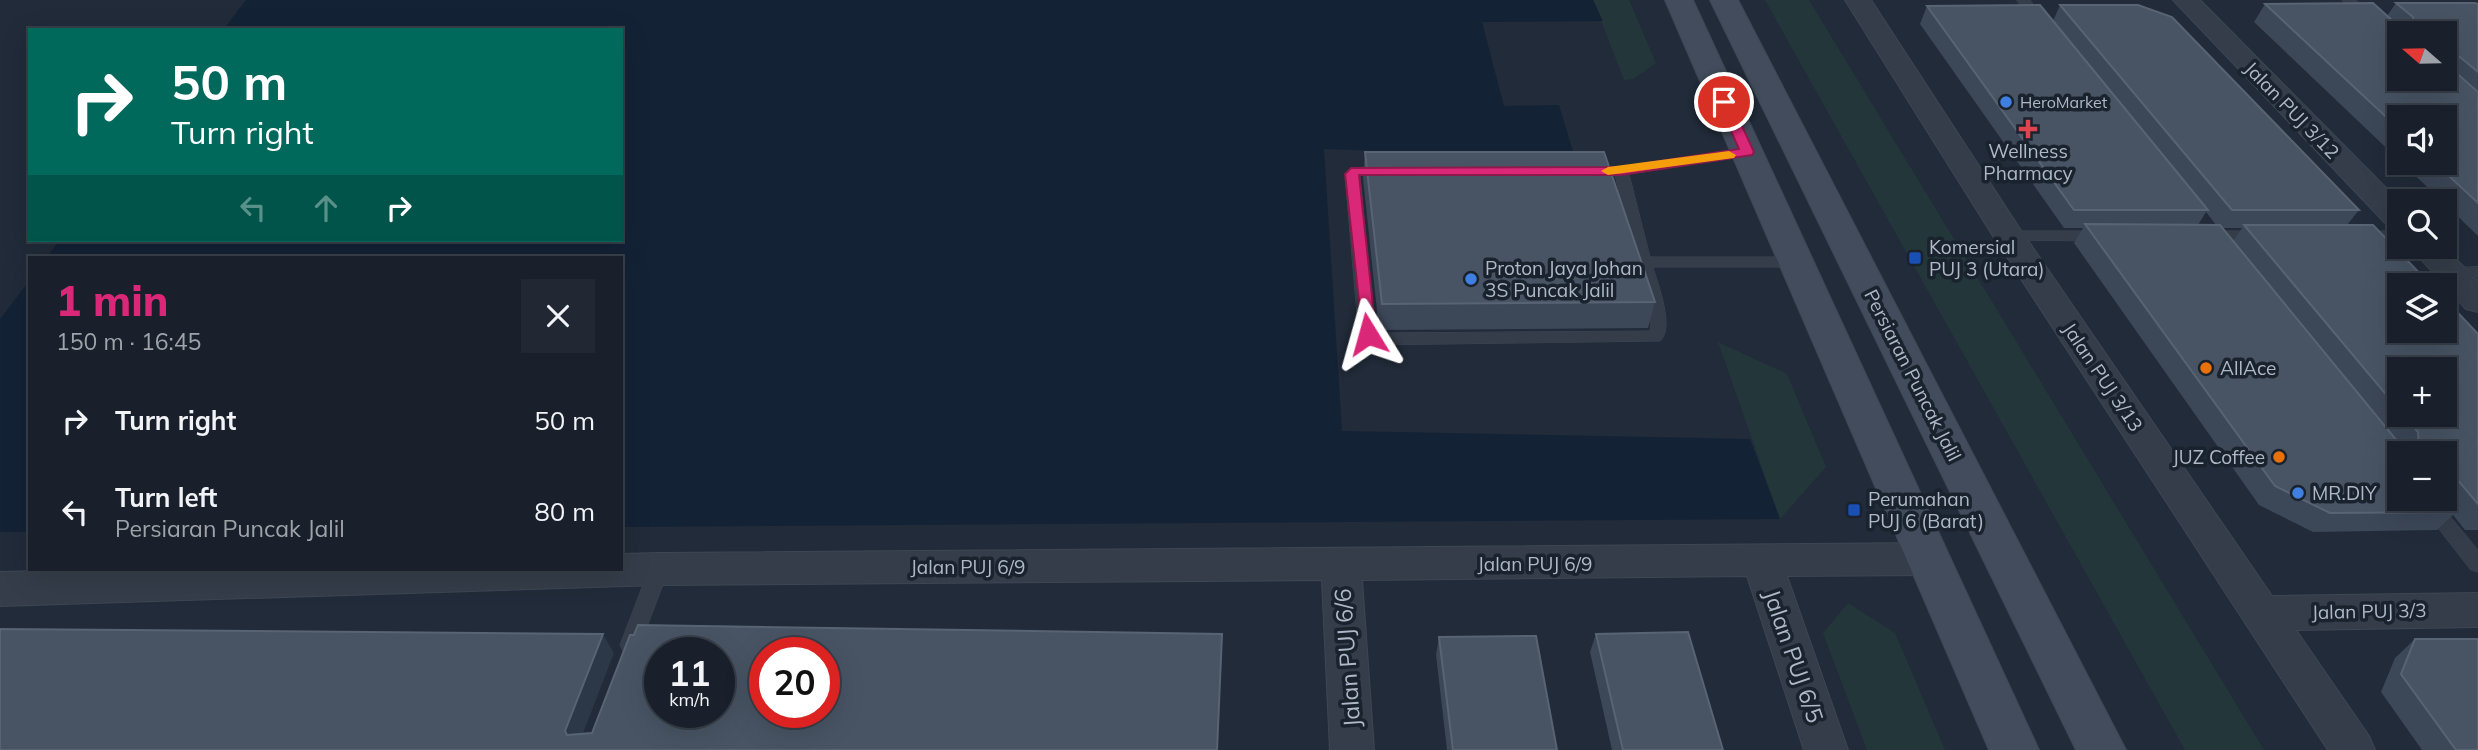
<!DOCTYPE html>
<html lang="en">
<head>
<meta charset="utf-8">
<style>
  body { margin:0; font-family:Mulish,sans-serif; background:#222833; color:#f1f3f6; height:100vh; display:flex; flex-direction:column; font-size:26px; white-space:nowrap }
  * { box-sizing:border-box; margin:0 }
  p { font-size:23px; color:#9fa3a9 }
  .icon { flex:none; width:38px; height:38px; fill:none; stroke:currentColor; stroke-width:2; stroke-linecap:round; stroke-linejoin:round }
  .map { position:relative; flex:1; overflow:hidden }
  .panel { position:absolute; left:28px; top:256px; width:595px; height:315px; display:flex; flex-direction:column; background:#19202b; border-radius:0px; box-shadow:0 7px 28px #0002,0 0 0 2px #373e47 }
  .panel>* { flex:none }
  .banner { position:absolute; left:28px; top:28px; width:595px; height:214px; border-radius:0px; box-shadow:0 7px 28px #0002,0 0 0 2px #373e47; background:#00695c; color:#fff; overflow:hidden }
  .needle { width:46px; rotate:290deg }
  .controls { position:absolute; left:2387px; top:21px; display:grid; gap:14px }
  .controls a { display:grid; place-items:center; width:70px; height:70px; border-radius:0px; background:#19202b; box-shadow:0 7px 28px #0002,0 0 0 2px #373e47; font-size:35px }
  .speed { position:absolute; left:644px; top:637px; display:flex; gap:14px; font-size:35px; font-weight:700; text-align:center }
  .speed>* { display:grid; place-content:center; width:91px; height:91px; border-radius:50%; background:#19202b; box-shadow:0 7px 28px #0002,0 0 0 2px #373e47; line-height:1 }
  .speed small { font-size:18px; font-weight:400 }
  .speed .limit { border:10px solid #d22; background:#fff; color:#111 }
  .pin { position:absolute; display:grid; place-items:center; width:60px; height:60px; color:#fff; margin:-30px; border:4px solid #fff; border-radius:50%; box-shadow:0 2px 7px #0007 }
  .me { position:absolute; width:77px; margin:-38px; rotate:352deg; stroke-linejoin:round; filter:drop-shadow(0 0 5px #0008) }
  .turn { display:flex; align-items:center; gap:24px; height:147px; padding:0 28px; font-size:32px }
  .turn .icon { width:91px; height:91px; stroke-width:2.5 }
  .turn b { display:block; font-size:49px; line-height:60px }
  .lanes { display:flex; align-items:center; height:66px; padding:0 28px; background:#0003; justify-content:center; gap:35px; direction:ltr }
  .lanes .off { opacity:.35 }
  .round { display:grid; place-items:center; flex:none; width:74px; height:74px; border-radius:0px; background:#222833 }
  .summary { display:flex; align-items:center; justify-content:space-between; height:119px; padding:0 28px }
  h1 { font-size:42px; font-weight:800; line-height:52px; color:#db2777 }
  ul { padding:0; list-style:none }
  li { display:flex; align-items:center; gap:21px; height:91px; padding:0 28px }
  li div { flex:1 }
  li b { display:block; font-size:26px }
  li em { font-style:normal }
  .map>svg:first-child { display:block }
</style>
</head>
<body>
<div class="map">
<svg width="2478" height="750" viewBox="0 0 2478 750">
  <rect width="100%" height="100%" fill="#212b39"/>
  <!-- green -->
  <path fill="#23373a" d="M1593 0H1629L1656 63 1633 79 1624 80Z
    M1765 0H1809L2264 750H2185Z
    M1718 342 1787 374 1826 467 1780 519Z
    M1848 603 1895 633 1945 750H1867L1823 633Z"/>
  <!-- water -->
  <path fill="#142236" d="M246 0H1593L1603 21 1482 22 1504 106 1559 105 1575 158 1324 149 1342 431 1750 439 1780 519 621 527V257H47L60 240H621V30H223Z
    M30 280V532H0V319Z"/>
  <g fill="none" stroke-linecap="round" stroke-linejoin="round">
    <defs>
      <path id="lane" d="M2017 0H2030L2047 23 2046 26H2036Z
        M2342 0H2356L2399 37V48L2394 47Z
        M1747 148 1754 152 1752 155 1629 174 1650 257H1796L1804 262 1796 267H1653C1658 285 1675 328 1660 341L1372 345 1366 343 1358 327 1345 174 1351 168 1387 166 1394 170 1387 174 1360 175 1374 327 1378 333 1650 331 1651 324 1615 175H1586L1579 171 1586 167H1621Z
        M2009 231H2100L2108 236 2100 241 2003 240 2001 236 2003 232Z
        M2205 231H2261L2269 236 2261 241 2199 240 2197 236 2199 232Z
        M2362 231H2399V241L2356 240 2354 236 2356 232Z
        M2478 267V277L2451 278 2443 273 2451 268Z
        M2416 499H2436L2478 550V572L2471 570Z
        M659 561 666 563 669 569 640 645 637 651 630 654 623 651 620 645 649 569 652 563Z"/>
      <path id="street" d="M1845 0H1871L2020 229 2272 596 2478 593V627L2296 630 2369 736 2375 750H2328L1993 236Z
        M2173 0H2200L2399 201V229L2388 226Z
        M2410 247H2444L2478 281V312L2466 309Z
        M1927 543 1941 548 1947 559 1941 570 1927 575 1787 576 1848 750H1804L1747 576 1362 580 1374 750H1330L1322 580 659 585 0 606V572L123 569H621V554L659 553Z"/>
      <path id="secondary" d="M1665 0H1693L2039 750H1989Z
        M1710 0H1738L2126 750H2076Z"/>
    </defs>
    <!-- lane casing -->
    <use href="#lane" stroke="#3e4653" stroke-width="1"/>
    <!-- street casing -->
    <use href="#street" stroke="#3e4653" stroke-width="2"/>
    <!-- secondary casing -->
    <use href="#secondary" stroke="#3e4653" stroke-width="2"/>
    <!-- lane -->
    <use href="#lane" fill="#343d49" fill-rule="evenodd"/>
    <!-- street -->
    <use href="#street" fill="#343d49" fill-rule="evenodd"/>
    <!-- secondary -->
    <use href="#secondary" fill="#424c5c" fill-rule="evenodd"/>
  </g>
  <!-- wall -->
  <path fill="#3c4758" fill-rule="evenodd" d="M2396 3 2478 4V236L2445 204V201H2442L2402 163H2445L2399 117V160L2254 22 2265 4 2387 16ZM2445 33V79H2399Z
    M2060 5 2359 210 2347 225 2478 334V530H2465L2453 515 2437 530 2313 532 2259 505 2074 243 2083 228H2064L1920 24 1927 6 2053 21ZM2206 212 2216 225H2198ZM2223 228H2242L2233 241ZM2399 369 2445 415H2399ZM2399 453H2445V499Z
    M1365 152 1655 302 1648 328 1379 330 1363 178Z
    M1596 634 1723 750H1612L1590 652Z
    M1439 637 1557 750H1447L1436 655Z
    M2415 639 2478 750H2422L2381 692 2395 658Z"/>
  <!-- shaded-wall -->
  <path fill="#2c3747" d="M603 634 614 653 577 749 565 731Z
    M1222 634 1218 750H1217Z"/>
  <!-- building -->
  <path fill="#485464" stroke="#586373" stroke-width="2" fill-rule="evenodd" d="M2373 3 2404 31 2411 33 2414 30 2413 17 2396 3H2475L2478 4V72L2460 57 2445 58V33H2399V79H2445V63L2478 92V203L2435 163H2445V117H2399V129L2265 4Z
    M2040 5 2208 210H2074L1927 6Z
    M2060 5H2138L2172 17 2359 210H2232Z
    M1365 152H1604L1655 302 1382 304Z
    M2085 224 2220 225 2407 453H2399V499H2445V498L2456 512 2330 513 2275 486Z
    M2244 225H2373L2431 285H2399V331H2445V299L2478 334V504L2456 478H2445V453H2419L2418 432 2403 415H2445V369H2399V410Z
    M638 625 1222 634 1217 750H0V629L603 634 565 731 567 735 592 733 630 635H634ZM660 653H719V712H660ZM765 653H824V712H765Z
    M1688 632 1723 750H1623L1596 634Z
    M1536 636 1557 750H1453L1439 637Z
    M2415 639H2478V750H2456L2401 674Z"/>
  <!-- route -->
  <path fill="#db2777" stroke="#8e194d" stroke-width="2" d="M1724 98 1731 102 1754 152 1752 155 1621 175H1359L1376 334 1374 337H1363L1345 174 1351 168 1621 167 1739 149 1718 102Z"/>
  <!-- slow -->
  <path fill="#f59e0b" d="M1729 151 1736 155 1734 158 1608 175 1601 171 1608 167Z"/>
  <!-- markers -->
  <g fill="#3f7fe0" stroke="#1a222e" stroke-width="2.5">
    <circle cx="2006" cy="102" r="7"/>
    <circle cx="1471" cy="279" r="7"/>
    <circle cx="2298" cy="493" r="7"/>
  </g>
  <path fill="#e0444e" stroke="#1a222e" stroke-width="2.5" d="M2024.5 118.5h7v7h7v7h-7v7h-7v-7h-7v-7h7z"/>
  <g fill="#1a4fb4" stroke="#1a222e" stroke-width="2.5">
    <rect x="1908" y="251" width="14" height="14" rx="3.5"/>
    <rect x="1847" y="503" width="14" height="14" rx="3.5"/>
  </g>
  <g fill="#e8710a" stroke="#1a222e" stroke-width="2.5">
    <circle cx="2206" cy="368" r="7"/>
    <circle cx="2279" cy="457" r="7"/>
  </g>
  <g text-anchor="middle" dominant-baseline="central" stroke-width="7" stroke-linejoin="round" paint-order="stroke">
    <!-- far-poi labels -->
    <g font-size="16" fill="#afb8c6" stroke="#1a222e" text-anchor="start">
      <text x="2020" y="102">HeroMarket</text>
    </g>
    <!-- street labels -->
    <g font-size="19" fill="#afb8c6" stroke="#1a222e">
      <text transform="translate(2292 110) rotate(46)">Jalan PUJ 3/12</text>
      <text transform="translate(1913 375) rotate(63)">Persiaran Puncak Jalil</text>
      <text transform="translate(2103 377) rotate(56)">Jalan PUJ 3/13</text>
      <text x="1535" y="564">Jalan PUJ 6/9</text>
      <text x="968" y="567">Jalan PUJ 6/9</text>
      <text transform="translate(2369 611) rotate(-1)">Jalan PUJ 3/3</text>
    </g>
    <!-- poi labels -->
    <g font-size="19" fill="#afb8c6" stroke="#1a222e" text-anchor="start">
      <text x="2028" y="151" text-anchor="middle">Wellness<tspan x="2028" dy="22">Pharmacy</tspan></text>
      <text x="1929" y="247">Komersial<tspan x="1929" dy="22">PUJ 3 (Utara)</tspan></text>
      <text x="1485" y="268">Proton Jaya Johan<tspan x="1485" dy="22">3S Puncak Jalil</tspan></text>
      <text x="2220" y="368">AllAce</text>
      <text x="2265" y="457" text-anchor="end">JUZ Coffee</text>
      <text x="2312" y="493">MR.DIY</text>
      <text x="1868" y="499">Perumahan<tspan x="1868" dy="22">PUJ 6 (Barat)</tspan></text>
    </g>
    <!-- near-street labels -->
    <g font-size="23" fill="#afb8c6" stroke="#1a222e">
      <text transform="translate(1794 656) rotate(71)">Jalan PUJ 6/5</text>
      <text transform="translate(1347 658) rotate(-94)">Jalan PUJ 6/6</text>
    </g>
  </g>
</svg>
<div class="controls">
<a><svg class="needle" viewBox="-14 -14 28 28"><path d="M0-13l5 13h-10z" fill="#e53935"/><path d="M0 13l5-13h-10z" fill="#9fa3a9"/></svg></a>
<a><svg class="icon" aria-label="sound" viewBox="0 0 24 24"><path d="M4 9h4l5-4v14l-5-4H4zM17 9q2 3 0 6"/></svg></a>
<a><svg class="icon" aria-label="search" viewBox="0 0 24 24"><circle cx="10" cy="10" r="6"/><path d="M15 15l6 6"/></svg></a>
<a><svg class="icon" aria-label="layers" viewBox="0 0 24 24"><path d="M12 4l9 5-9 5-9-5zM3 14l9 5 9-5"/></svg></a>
<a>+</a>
<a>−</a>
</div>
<div class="speed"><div>11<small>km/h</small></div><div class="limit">20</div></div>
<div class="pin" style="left:1724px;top:102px;background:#d93025"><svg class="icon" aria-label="arrive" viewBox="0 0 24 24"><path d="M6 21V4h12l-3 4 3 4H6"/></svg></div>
<svg class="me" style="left:1368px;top:334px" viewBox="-20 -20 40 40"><path d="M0-17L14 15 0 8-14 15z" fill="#db2777" stroke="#fff" stroke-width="4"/></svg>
<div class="banner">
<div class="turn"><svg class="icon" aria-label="right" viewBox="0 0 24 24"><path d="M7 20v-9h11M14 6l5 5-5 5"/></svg><div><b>50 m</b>Turn right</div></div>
<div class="lanes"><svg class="icon off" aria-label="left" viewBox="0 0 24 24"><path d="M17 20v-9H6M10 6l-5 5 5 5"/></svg><svg class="icon off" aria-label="ahead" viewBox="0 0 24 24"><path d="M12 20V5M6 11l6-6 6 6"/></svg><svg class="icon" aria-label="right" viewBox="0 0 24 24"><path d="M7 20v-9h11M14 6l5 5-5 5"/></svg></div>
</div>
<section class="panel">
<div class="summary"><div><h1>1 min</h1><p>150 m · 16:45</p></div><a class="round"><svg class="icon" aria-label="close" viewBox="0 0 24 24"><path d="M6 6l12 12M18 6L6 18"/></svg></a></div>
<ul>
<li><svg class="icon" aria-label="right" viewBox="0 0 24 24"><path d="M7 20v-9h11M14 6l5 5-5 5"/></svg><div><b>Turn right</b></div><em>50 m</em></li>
<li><svg class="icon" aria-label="left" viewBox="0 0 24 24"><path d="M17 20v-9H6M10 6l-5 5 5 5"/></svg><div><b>Turn left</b><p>Persiaran Puncak Jalil</p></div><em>80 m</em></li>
</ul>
</section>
</div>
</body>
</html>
